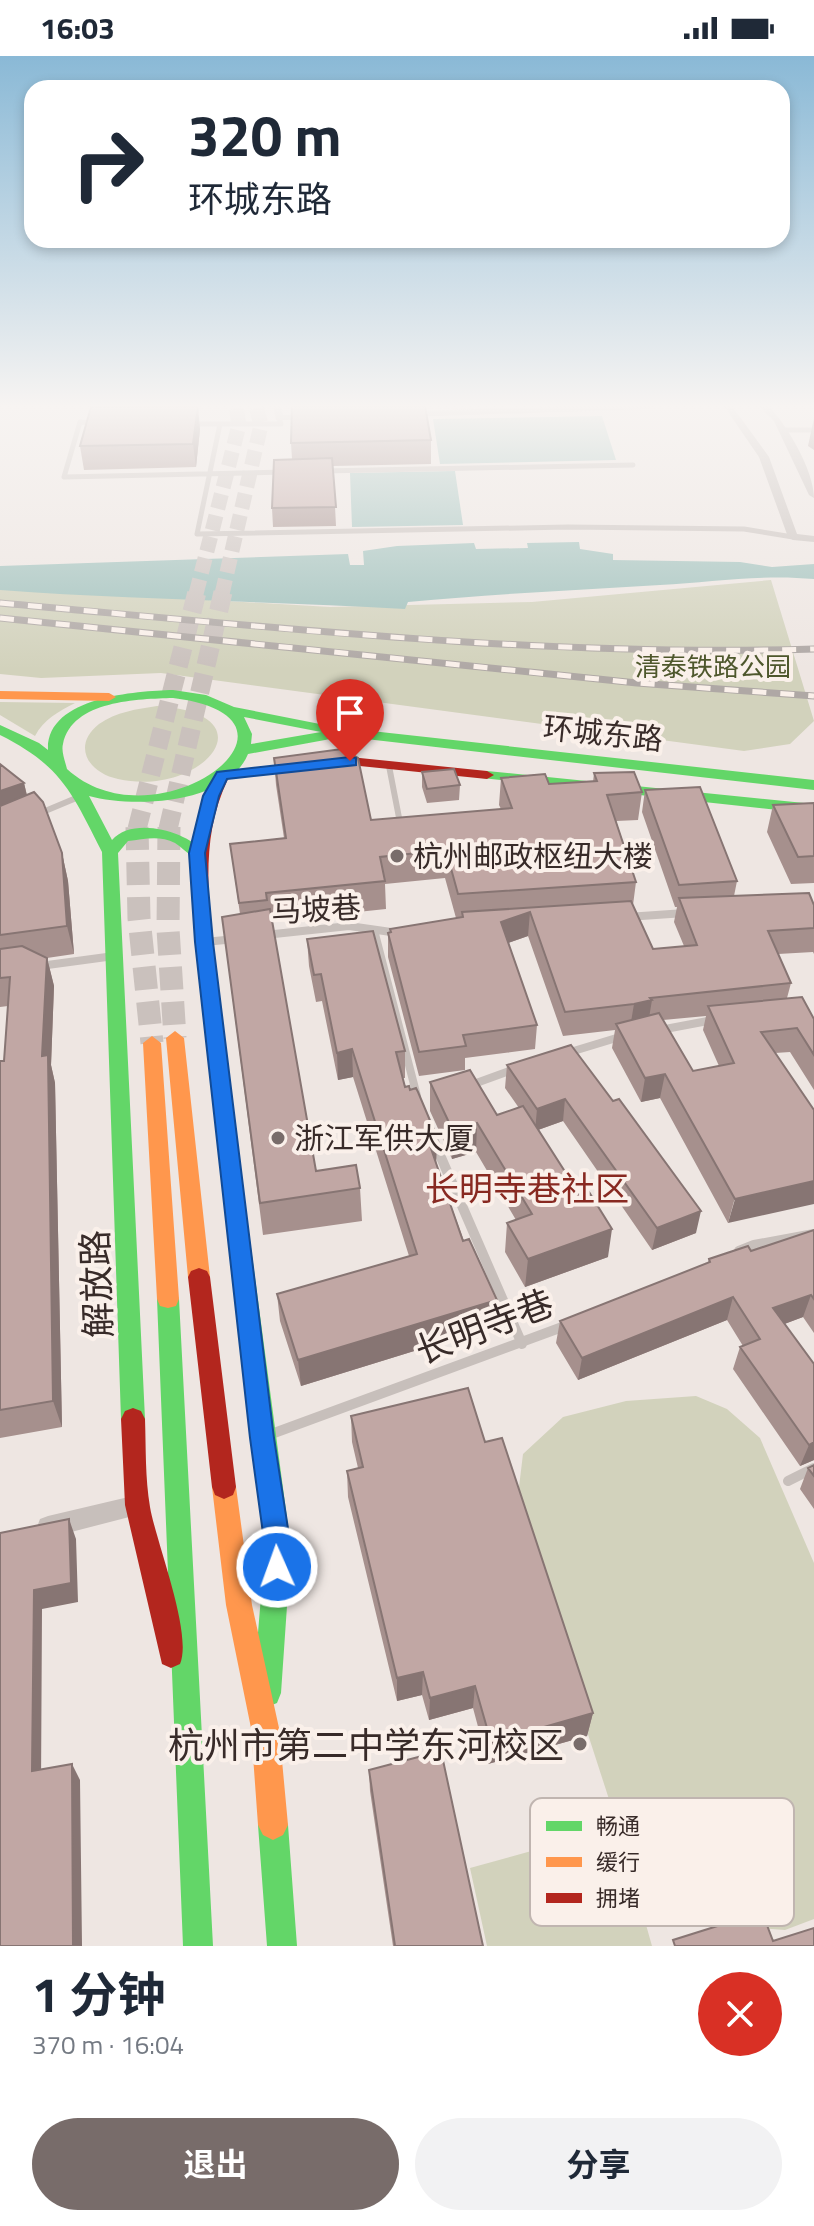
<!DOCTYPE html>
<html lang="zh">
<head>
<meta charset="utf-8">
<style>
  body { margin:0; font-family:"Titillium Web","Noto Sans SC",sans-serif; background:#f2f2f3; color:#1f2937; height:100vh; display:flex; flex-direction:column; font-size:30px; white-space:nowrap }
  * { box-sizing:border-box; margin:0 }
  p { font-size:26px; color:#747a83 }
  .icon { flex:none; width:44px; height:44px; fill:none; stroke:currentColor; stroke-width:2; stroke-linecap:round; stroke-linejoin:round }
  .map { position:relative; height:1890px; overflow:hidden }
  .drawer { display:flex; flex-direction:column; background:#fff; flex:1 }
  .drawer>* { flex:none }
  .top-card { position:absolute; left:24px; top:24px; width:766px; height:168px; border-radius:24px; box-shadow:0 4px 12px #0003; background:#fff; color:#1f2937; overflow:hidden }
  .pin { position:absolute; display:grid; place-items:center; width:68px; height:68px; color:#fff; margin:-82px -34px; border-radius:50% 50% 50% 0; rotate:-45deg; box-shadow:0 0 8px #0007 }
  .pin .icon { rotate:45deg }
  .me { position:absolute; width:88px; margin:-44px; rotate:358deg; stroke-linejoin:round; filter:drop-shadow(0 0 6px #0008) }
  .turn { display:flex; align-items:center; gap:28px; height:168px; padding:0 32px; font-size:36px }
  .turn .icon { width:104px; height:104px; stroke-width:2.5 }
  .turn b { display:block; font-size:56px; line-height:68px }
  .round { display:grid; place-items:center; flex:none; width:84px; height:84px; border-radius:42px; background:#f2f2f3 }
  .head { display:flex; align-items:center; justify-content:space-between; height:136px; padding:0 32px }
  h1 { font-size:48px; font-weight:700; line-height:60px }
  .cta { display:flex; gap:16px; margin-top:auto; padding:16px 32px }
  .cta a { flex:1; height:92px; border-radius:48px; background:#786c6a; color:#fff; font-size:32px; font-weight:700; line-height:92px; text-align:center }
  .cta a+a { background:#f2f2f3; color:#1f2937 }
  .status { display:flex; justify-content:space-between; align-items:center; height:56px; padding:0 40px; background:#fff; direction:ltr }
  .status svg { height:22px; fill:currentColor }
  .map>svg:first-child { display:block }
</style>
</head>
<body>
<div class="status"><b>16:03</b><svg viewBox="0 0 49 12"><path d="M0 12V9h3v3zM5 12V6h3v6zM10 12V3h3v9zM15 12V0h3v12zM26 1h20v11H26zM47 4h2v5h-2z"/></svg></div>
<div class="map">
<svg width="814" height="1890" viewBox="0 0 814 1890">
  <rect width="100%" height="100%" fill="#eee6e2"/>
  <!-- green -->
  <path fill="#d2d2bc" d="M771 524 814 665 790 688 744 695 161 617 41 622 0 618V532L330 551 532 546Z
    M0 646 75 647C58 656 44 663 35 680L0 659Z
    M157 650C274 658 201 742 118 723 89 717 71 690 99 668 116 656 137 653 157 650Z
    M696 1340 727 1353 760 1382 814 1507V1863L785 1874 705 1868 649 1836 620 1777 652 1890H487L470 1812 618 1771 516 1456 523 1398 563 1361 626 1345Z"/>
  <!-- water -->
  <path fill="#9ec0bb" d="M602 360 616 404 440 408 433 363Z
    M455 415 463 469 352 471 350 417Z
    M579 486 580 493 613 498V504L740 506 772 511 814 508V523C763 518 712 526 660 529 576 534 492 538 408 546L405 553C270 545 135 544 0 534V510L348 498 350 509H364L363 495 397 490 474 487 476 493 528 492 527 487Z"/>
  <g fill="none" stroke-linecap="round" stroke-linejoin="round">
    <!-- primary-tunnel-far2 -->
    <path stroke="#cac1bd" stroke-width="15" stroke-dasharray="15 7" stroke-linecap="butt" d="M196 538 239 369 236 350
      M222 538 261 369 256 350"/>
    <!-- primary-tunnel-far1 -->
    <path stroke="#cac1bd" stroke-width="19" stroke-dasharray="19 9" stroke-linecap="butt" d="M137 773 197 536
      M168 773 223 536"/>
    <!-- primary-tunnel -->
    <path stroke="#cac1bd" stroke-width="23" stroke-dasharray="23 12" stroke-linecap="butt" d="M137 771 139 862 152 987
      M169 771 168 873 175 982"/>
    <!-- lane-far3 -->
    <path stroke="#c7bfbb" stroke-width="5" d="M97 367 80 366 64 421 285 416
      M190 368H281L279 362
      M220 368 197 478 568 471 744 473 793 481
      M783 374H814
      M322 415 633 409"/>
    <!-- lane-far2 -->
    <path stroke="#c7bfbb" stroke-width="6" d="M389 710 401 772
      M38 758 81 740"/>
    <!-- lane-far1 -->
    <path stroke="#c7bfbb" stroke-width="8" d="M627 861 685 857
      M374 874 417 1040
      M265 879 349 870 398 877
      M205 886 235 883
      M40 910 114 900
      M660 974 713 964
      M567 997 623 980
      M468 1030 515 1013"/>
    <!-- lane -->
    <path stroke="#c7bfbb" stroke-width="10" d="M433 1083 522 1288
      M739 1195 754 1189 814 1178
      M266 1380 565 1270
      M788 1425 814 1412"/>
    <!-- street -->
    <path fill="#c7bfbb" fill-rule="evenodd" d="M273 350H281L283 359 313 358 318 361 313 364H276Z
      M579 350H653L649 353 408 361 403 358 408 355Z
      M724 350H732L769 401 797 478 814 480V486L793 484 788 481 759 401Z
      M759 350H768C787 368 814 415 814 442L809 439 774 365Z
      M137 1439 145 1442 148 1449 145 1456 137 1459 48 1482 40 1479 37 1471 40 1463 48 1460Z"/>
    <!-- fast -->
    <path fill="#63d668" fill-rule="evenodd" d="M173 634 206 639 234 651 335 671 814 724V734L331 679 330 683 325 684 248 698C227 749 133 752 89 740L112 784C133 760 187 775 205 797L197 802C188 799 183 792 175 787 160 779 144 783 128 785L118 797 145 1363 141 1371 133 1374 125 1371 121 1363 102 796C72 737 62 710 0 679V669L39 687 48 694C46 641 136 635 173 634ZM173 642C333 662 157 795 67 713 65 705 61 695 63 688 72 644 139 643 173 642ZM244 661 321 676 251 688 252 678Z
      M487 715 814 748V758L482 722 480 719Z
      M232 1116 239 1118 242 1124 291 1492 281 1637 277 1647 267 1651 257 1647 253 1637 265 1492 222 1124 225 1118Z
      M168 1234 176 1236 179 1243 213 1890H183L157 1243 160 1236Z
      M273 1754 283 1759 288 1769 297 1890H267L258 1769 263 1759Z"/>
    <!-- slow -->
    <path fill="#ff974d" fill-rule="evenodd" d="M0 635 109 637 116 641 109 645 0 643Z
      M202 857 210 863 242 1124 239 1130 232 1132 225 1130 222 1124 194 863Z
      M175 975 184 982 210 1221 207 1227 199 1230 191 1227 188 1221 166 982Z
      M152 980 161 987 179 1243 176 1250 168 1252 160 1250 157 1243 143 987Z
      M224 1419 233 1423 236 1431 252 1549 279 1672 288 1769 283 1779 273 1784 263 1779 258 1769 251 1672 226 1549 212 1431 215 1423Z"/>
    <!-- jam -->
    <path fill="#b3261e" fill-rule="evenodd" d="M350 701 487 715 494 719 487 723 350 709 228 723C206 769 207 813 210 863L208 867H196C192 858 192 847 192 836 190 794 194 753 217 716Z
      M199 1212 207 1215 210 1221 236 1431 233 1439 224 1443 215 1439 212 1431 188 1221 191 1215Z
      M133 1352 141 1355 145 1363C146 1392 145 1422 150 1451 156 1486 193 1578 180 1608L171 1612 162 1608 125 1449 121 1363 125 1355Z"/>
    <defs>
      <path id="rail" d="M0 547C271 571 541 601 814 593
        M0 562 637 627 814 640"/>
    </defs>
    <!-- rail casing -->
    <use href="#rail" stroke="#afa8a5" stroke-width="7"/>
    <!-- rail -->
    <use href="#rail" stroke="#faf0ea" stroke-width="5" stroke-dasharray="14" stroke-linecap="butt"/>
  </g>
  <!-- wall -->
  <path fill="#a6908d" fill-rule="evenodd" d="M814 362V394L808 390Z
    M200 373 196 411 84 414 80 390Z
    M431 384V408L333 410 336 470 273 471 272 452 292 403 291 387Z
    M274 702 371 764 501 753 499 749 501 722 549 728 593 726 594 717 642 736 638 764 616 765 636 826 633 849 653 893 684 890 674 866 677 851H675L642 756 645 734 737 825 734 840 814 849V898L813 896 778 898 791 927 787 942 814 963V1034L790 996 775 997 728 1167 660 1042 641 1046 612 992 615 974 563 980 528 880 508 887 537 969 535 993 465 1002V1014L419 1020 388 901V877L390 876V873L456 862 445 822 385 828 386 853 272 865 316 1115 360 1132 362 1165 263 1179 222 861 240 858 230 788 284 782 276 729ZM706 960 703 974 719 1010 693 1015 663 964Z
    M0 708 24 727 27 739 62 797 68 825 74 898 47 902 54 930 51 1009 55 1027 62 1371 0 1382V1005H4L8 950 0 951Z
    M422 716 460 729 459 744 427 747 422 731Z
    M814 747V827L791 828 767 776 773 749Z
    M307 883 405 995V1022H403L405 1031 437 1081 436 1108 495 1270 301 1330 280 1265 277 1238 409 1200 353 1021 338 1024 322 945 316 946 309 910Z
    M571 989 696 1177 652 1194 563 1065 538 1074 608 1201 525 1231 505 1196 507 1167 516 1164 476 1096 452 1103 430 1055V1026L497 1059 519 1052 505 1032 507 1009Z
    M814 1174V1277L803 1261 784 1268 814 1308V1404L800 1410 733 1313 740 1291 743 1290 727 1264 578 1324 556 1287 560 1265 708 1207 709 1203 751 1195Z
    M351 1360 485 1386 593 1657 587 1680 488 1708 473 1652 429 1664 422 1639 397 1645 348 1441 347 1415 358 1412 352 1386Z
    M814 1409V1453L800 1433 808 1412Z
    M369 1714 483 1890H393L370 1735Z"/>
  <!-- shaded-wall -->
  <path fill="#877573" d="M198 350 200 373 196 411 193 388Z
    M24 727 30 754 0 766V735Z
    M62 797 68 825 74 898 67 870Z
    M530 856 528 880 499 890 501 866Z
    M47 902 54 930 51 1009 55 1027 62 1371 53 1345 42 1000Z
    M652 944 648 968 630 972 634 948Z
    M352 993 353 1021 338 1024 337 997Z
    M665 1018 660 1042 641 1046 645 1022Z
    M565 1043 563 1065 535 1075 537 1053Z
    M477 1067 476 1096 452 1103 453 1075Z
    M437 1081 436 1109 428 1084Z
    M814 1125V1148L728 1167 735 1143Z
    M701 1155 696 1177 652 1194 657 1172Z
    M612 1173 608 1201 525 1231 528 1203Z
    M811 1239 803 1261 766 1275 773 1252Z
    M733 1241 727 1264 578 1324 582 1302Z
    M497 1244 495 1270 301 1330 298 1304Z
    M814 1386V1404L800 1410 809 1389Z
    M69 1463 76 1483 78 1546 42 1553 41 1732 32 1715 34 1534Z
    M423 1616 422 1639 397 1645V1622Z
    M475 1630 473 1652 429 1664 430 1642Z
    M593 1657 587 1680 488 1708 491 1686Z
    M72 1708 80 1724 82 1890H73Z"/>
  <!-- building -->
  <path fill="#c1a7a4" stroke="#877573" stroke-width="2" d="M198 350 193 388 80 390 91 351Z
    M292 350H425L431 384 291 387Z
    M332 402 336 451 272 452 274 404Z
    M342 693 358 702 371 764 512 752 501 722 545 718 549 728 597 725 594 717 634 716 642 736 607 739 636 826 458 838 446 794 380 801 385 825 266 837 267 844 239 847 230 788 286 782 274 702Z
    M0 708 24 727 0 735Z
    M454 713 460 729 427 733 422 716Z
    M700 731 737 825 679 829 645 734Z
    M34 736 43 746 62 797 67 870 0 879V750Z
    M814 747V800L798 801 773 749Z
    M809 837 814 849V872L768 875 791 927 650 942 652 944 634 948 565 956 530 856 501 866 537 969 463 979 466 990 419 996 388 877 391 876 390 873 463 861 462 856 631 845 653 893 697 889 679 842Z
    M270 853 316 1115 356 1109 360 1132 260 1147 222 861Z
    M373 875 405 995 396 996 405 1031 409 1030 410 1034 416 1032 418 1036 437 1081 428 1084 463 1185 469 1183 497 1244 298 1304 277 1238 417 1198 352 993 337 997 321 918 314 919 307 883Z
    M22 890 47 902 42 1000 48 999 53 1345 0 1354V1005H4L10 921 0 922V893Z
    M802 941 814 963V999L797 972 761 976 814 1054V1125L735 1143 665 1018 645 1022 616 968 659 957 693 1015 734 1007 708 950Z
    M571 989 613 1045 619 1043 701 1155 657 1172 565 1043 537 1053 507 1009Z
    M470 1014 497 1059 523 1050 580 1139 589 1136 612 1173 528 1203 507 1167 532 1158 477 1067 453 1075 430 1026Z
    M814 1174V1243L811 1239 773 1252 814 1308V1386L809 1389 740 1291 760 1283 733 1241 582 1302 560 1265 710 1206 709 1203 748 1190 751 1195Z
    M468 1332 485 1386 502 1382 593 1657 491 1686 475 1630 430 1642 423 1616 397 1622 347 1415 363 1411 351 1360Z
    M814 1409V1420L808 1412Z
    M69 1463 71 1527 34 1534 32 1715 72 1708 73 1890H0V1477Z
    M441 1695 483 1890H395L369 1714Z
    M762 1856 773 1885 814 1872V1890H675L673 1884Z"/>
  <!-- sky -->
  <linearGradient id="sky" x2="0" y2="1"><stop stop-color="#8ab9d6"/><stop offset="0.57" stop-color="#f7f4f2"/><stop offset="1" stop-color="#f7f4f2" stop-opacity="0"/></linearGradient>
  <rect width="814" height="614" fill="url(#sky)"/>
  <!-- route -->
  <path fill="#1a73e8" stroke="#114b97" stroke-width="2" d="M350 701 356 702V709L227 723 219 740 205 797 213 886 274 1382 291 1492 286 1520 277 1524 268 1520 264 1511 265 1492 250 1382 195 886 189 797 203 740 217 716Z"/>
  <!-- markers -->
  <g fill="#786c6a" stroke="#faf0ea" stroke-width="3">
    <circle cx="397" cy="800" r="8"/>
    <circle cx="278" cy="1082" r="8"/>
    <circle cx="580" cy="1688" r="8"/>
  </g>
  <g text-anchor="middle" dominant-baseline="central" stroke-width="8" stroke-linejoin="round" paint-order="stroke">
    <!-- far-park labels -->
    <g font-size="26" fill="#4e572c" stroke="#faf0ea">
      <text x="713" y="610">清泰铁路公园</text>
    </g>
    <!-- street labels -->
    <g font-size="30" fill="#382b29" stroke="#faf0ea">
      <text transform="translate(603 677) rotate(6)">环城东路</text>
      <text transform="translate(316 853) rotate(-3)">马坡巷</text>
    </g>
    <!-- poi labels -->
    <g font-size="30" fill="#382b29" stroke="#faf0ea" text-anchor="start">
      <text x="413" y="800">杭州邮政枢纽大楼</text>
      <text x="294" y="1082">浙江军供大厦</text>
    </g>
    <!-- quarter labels -->
    <g font-size="34" fill="#882921" stroke="#faf0ea">
      <text x="527" y="1132">长明寺巷社区</text>
    </g>
    <!-- near-street labels -->
    <g font-size="36" fill="#382b29" stroke="#faf0ea">
      <text transform="translate(96 1228) rotate(-92)">解放路</text>
      <text transform="translate(484 1270) rotate(-21)">长明寺巷</text>
    </g>
    <!-- near-poi labels -->
    <g font-size="36" fill="#382b29" stroke="#faf0ea" text-anchor="end">
      <text x="564" y="1688">杭州市第二中学东河校区</text>
    </g>
  </g>
  <!-- legend -->
  <rect x="530" y="1742" width="264" height="128" rx="12" fill="#faf0ea" stroke="#c0b5b0" stroke-width="2"/>
  <rect x="546" y="1765" width="36" height="10" fill="#63d668"/>
  <rect x="546" y="1801" width="36" height="10" fill="#ff974d"/>
  <rect x="546" y="1837" width="36" height="10" fill="#b3261e"/>
  <g font-size="22" fill="#382b29">
    <text x="596" y="1778">畅通</text>
    <text x="596" y="1814">缓行</text>
    <text x="596" y="1850">拥堵</text>
  </g>
</svg>
<div class="pin" style="left:350px;top:705px;background:#d93025"><svg class="icon" aria-label="arrive" viewBox="0 0 24 24"><path d="M6 21V4h12l-3 4 3 4H6"/></svg></div>
<svg class="me" style="left:277px;top:1511px" viewBox="-20 -20 40 40"><circle r="17" fill="#1a73e8" stroke="#fff" stroke-width="3"/><path d="M0-11L8 9 0 5-8 9z" fill="#fff"/></svg>
<div class="top-card">
<div class="turn"><svg class="icon" aria-label="right" viewBox="0 0 24 24"><path d="M7 20v-9h11M14 6l5 5-5 5"/></svg><div><b>320 m</b>环城东路</div></div>
</div>
</div>
<section class="drawer">
<div class="head"><div><h1>1 分钟</h1><p>370 m · 16:04</p></div><a class="round" style="background:#d93025;color:#fff"><svg class="icon" aria-label="close" viewBox="0 0 24 24"><path d="M6 6l12 12M18 6L6 18"/></svg></a></div>
<div class="cta"><a>退出</a><a>分享</a></div>
</section>
</body>
</html>
